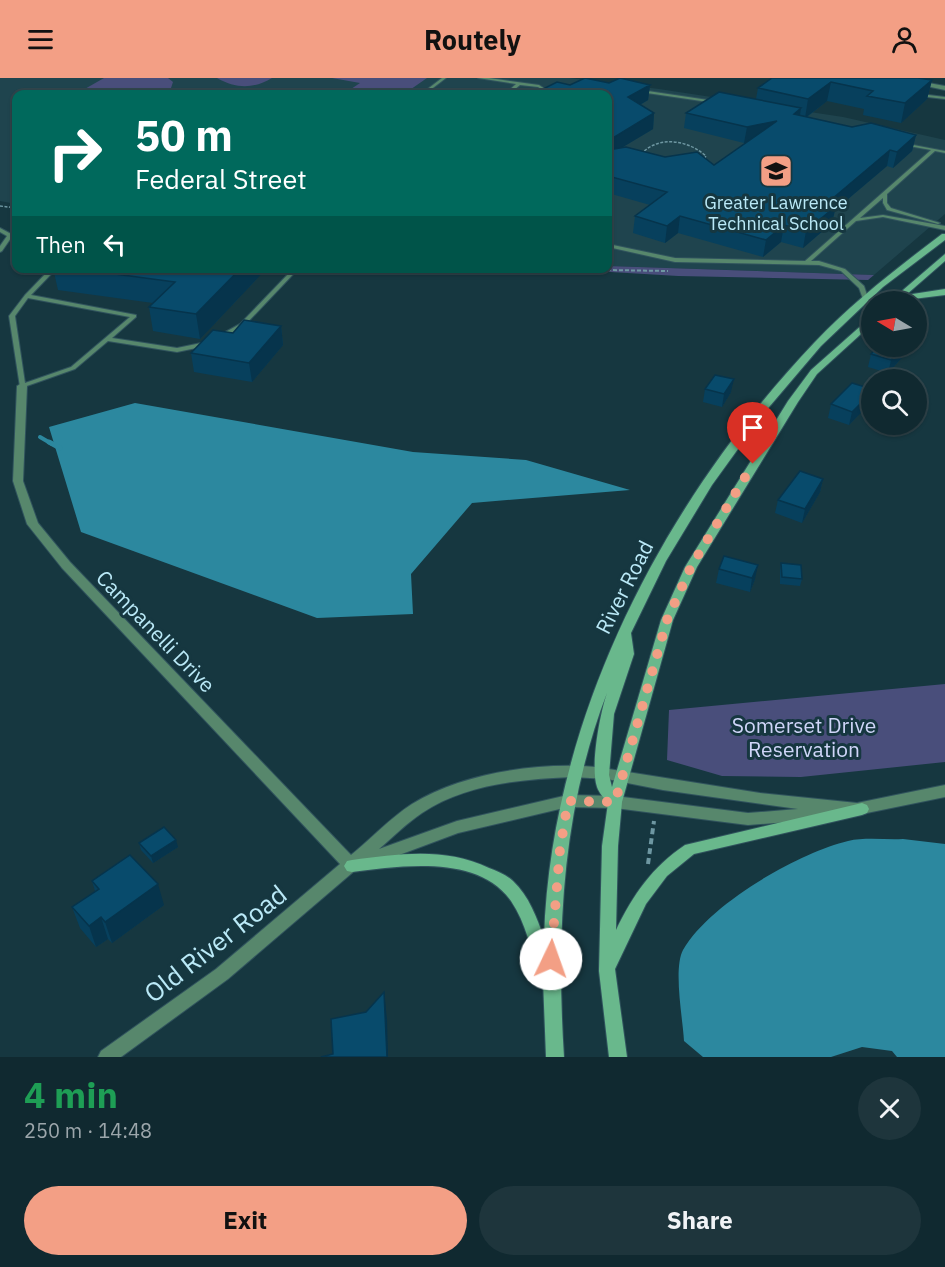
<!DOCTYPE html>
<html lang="en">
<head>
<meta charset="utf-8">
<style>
  body { margin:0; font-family:"IBM Plex Sans",sans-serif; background:#1e353c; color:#f1f3f6; height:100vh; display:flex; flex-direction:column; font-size:22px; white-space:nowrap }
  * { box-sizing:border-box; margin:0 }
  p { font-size:20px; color:#9ca6ab }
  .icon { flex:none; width:33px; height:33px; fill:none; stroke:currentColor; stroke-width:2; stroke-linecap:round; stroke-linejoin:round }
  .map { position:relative; height:979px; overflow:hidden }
  .sheet { display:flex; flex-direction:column; background:#102930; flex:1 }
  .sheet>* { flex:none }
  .banner { position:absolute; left:12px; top:12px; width:600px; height:183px; border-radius:12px; box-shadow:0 2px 4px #0004,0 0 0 2px #30454c; background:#00695c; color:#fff; overflow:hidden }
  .needle { width:39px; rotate:280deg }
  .tools { position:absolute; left:861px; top:213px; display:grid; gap:12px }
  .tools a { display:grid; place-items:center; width:66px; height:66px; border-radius:50%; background:#102930; box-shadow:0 2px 4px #0004,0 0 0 2px #30454c; font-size:30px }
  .pin { position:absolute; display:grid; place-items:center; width:51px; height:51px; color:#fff; margin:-62px -26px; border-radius:50% 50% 50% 0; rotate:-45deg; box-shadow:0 0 6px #0007 }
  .pin .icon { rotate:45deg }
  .me { position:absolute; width:66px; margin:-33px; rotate:3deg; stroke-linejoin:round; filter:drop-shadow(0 0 4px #0008) }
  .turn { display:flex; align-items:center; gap:21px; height:126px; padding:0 24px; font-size:27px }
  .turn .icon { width:78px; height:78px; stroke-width:2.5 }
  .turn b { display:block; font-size:42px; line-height:51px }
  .then { display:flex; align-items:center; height:57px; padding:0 24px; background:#0003; gap:12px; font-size:22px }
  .round { display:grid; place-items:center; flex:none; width:63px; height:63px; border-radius:32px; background:#1e353c }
  .overview { display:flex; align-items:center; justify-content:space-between; height:102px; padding:0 24px }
  h1 { font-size:36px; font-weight:700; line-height:45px; color:#1e9e55 }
  .action { display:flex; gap:12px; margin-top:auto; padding:12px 24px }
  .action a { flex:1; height:69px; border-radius:36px; background:#f39f85; color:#111; font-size:24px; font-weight:700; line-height:69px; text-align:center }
  .action a+a { background:#1e353c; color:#f1f3f6 }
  header { display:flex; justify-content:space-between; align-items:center; height:78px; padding:0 24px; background:#f39f85; color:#111; font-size:27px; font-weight:700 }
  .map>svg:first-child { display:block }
</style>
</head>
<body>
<header><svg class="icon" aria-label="menu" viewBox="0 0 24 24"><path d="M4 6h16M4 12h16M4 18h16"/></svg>Routely<svg class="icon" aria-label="person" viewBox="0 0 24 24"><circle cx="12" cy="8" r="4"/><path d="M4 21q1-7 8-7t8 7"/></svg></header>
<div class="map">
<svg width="945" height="979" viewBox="0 0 945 979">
  <rect width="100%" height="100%" fill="#163740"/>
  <!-- built -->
  <path fill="#1f444e" d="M0 0H569L659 11 843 39 945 62V136L874 197 608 188V16H16V126L0 123Z"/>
  <!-- green -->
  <path fill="#494e7b" d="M104 0H168L173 4 169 16H76Z
    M217 0H272C254 11 236 11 217 0Z
    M332 0H427L404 16 351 11 360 5Z
    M608 188 874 197 868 202 678 198 560 191Z
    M945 606V684L801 699 722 698 667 682 669 632Z"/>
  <!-- water -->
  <path fill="#2c889f" d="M135 325 413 374 526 382 630 412 472 425 411 496 413 536 317 540 81 454 49 349Z
    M903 761 945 766V979H897L892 973 862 969 831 979H703L684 963C683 942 673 891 683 872 709 826 798 775 848 763 865 759 886 762 903 761Z"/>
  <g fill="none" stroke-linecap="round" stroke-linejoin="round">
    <!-- stream-far1 -->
    <path stroke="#2c889f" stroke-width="4" d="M40 359 52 366"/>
    <!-- stream -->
    <path stroke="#2c889f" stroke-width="5" d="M49 364 60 370"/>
    <defs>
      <path id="service" d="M442 0H446L425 16H421Z
        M478 0H489L539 7 548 13 546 14 538 9 520 7 509 16H505L516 6Z
        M641 12 715 23 717 24 715 25 640 14V12Z
        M920 16 945 19V21L919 18V16Z
        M903 65 945 73V75L935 73 887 116V125L891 130 940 145 938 146 887 132 883 125V120L860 140 883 137 945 148V152L883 139 856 143 811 183H819L845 191 864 208 868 220 867 221H863L859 210 841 193 819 187 675 184 608 169V166L675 180 805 183 931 72 903 67Z
        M0 150 13 157 2 173 0 174V168L7 158 0 154Z
        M51 190H57L31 217 136 237V239L112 260 177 270 206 264 209 266 206 268 177 274 108 263 75 291 24 309H20L9 238 25 217ZM28 220 130 239 71 289 25 305 15 238Z
        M294 190H299L244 248 224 259H220V257L240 246Z"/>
      <path id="minor" d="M888 0H901L945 8V12Z
        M22 305 27 308 23 403 38 445 70 484 351 777C371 761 390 740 412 726 462 695 538 684 596 689L760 715 857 725 945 707V719L852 738 835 735 833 739 828 741 748 747 615 730 568 729 458 755 367 789H359L228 901 121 979H98L101 973 216 891 340 786 62 490 27 446 13 403 17 308ZM573 699 607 701 663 712 798 731 748 735 615 718 568 717 457 743 379 771C393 759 407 745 422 735 465 706 523 701 573 699Z"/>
      <path id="secondary" d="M942 156H945V162L883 209 821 268 764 335 712 407 666 483 631 555 634 576 614 636 609 697 612 709 661 542 685 489 788 323 811 292 872 238V246L817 296 798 324 697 489 673 542 622 724 618 768 616 852C633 817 652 789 685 767L862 725 867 727 869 731 867 735 862 737 694 776 667 798 646 826 615 891 627 979H609L599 893 602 768 608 725C604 720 599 715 597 709 590 689 600 635 607 615 562 732 556 855 564 979H546L543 902 539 896C531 872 526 845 511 823 478 776 401 788 352 794L347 793 344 788 347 783 352 782C399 776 445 769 489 790 497 793 507 797 513 803 529 818 537 840 544 860 551 639 664 423 814 265 853 224 897 190 942 156Z
        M945 176V183L906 217 945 211V217L889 224Z"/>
    </defs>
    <!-- service casing -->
    <use href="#service" stroke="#30535d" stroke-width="2"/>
    <!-- minor casing -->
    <use href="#minor" stroke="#30535d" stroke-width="2"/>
    <!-- secondary casing -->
    <use href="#secondary" stroke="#30535d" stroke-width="2"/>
    <!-- path-far2 -->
    <path stroke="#6e97a2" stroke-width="1.5" stroke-dasharray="3 1.5" stroke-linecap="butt" d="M641 76C659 57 688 62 706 78L704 81
      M0 128 16 130"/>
    <!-- path-far1 -->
    <path stroke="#6e97a2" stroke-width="2" stroke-dasharray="4 2" stroke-linecap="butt" d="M487 190 668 193"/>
    <!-- path -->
    <path stroke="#6e97a2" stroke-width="4" stroke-dasharray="6 4" stroke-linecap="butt" d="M648 786 654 743"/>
    <!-- service -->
    <use href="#service" fill="#57876c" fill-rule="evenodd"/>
    <!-- minor -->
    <use href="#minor" fill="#57876c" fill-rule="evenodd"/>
    <!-- secondary -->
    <use href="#secondary" fill="#69b88c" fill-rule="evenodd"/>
  </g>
  <!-- wall -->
  <path fill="#07405d" d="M585 0 609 5 620 0 650 7 648 22 640 27 654 35 653 51 621 70 626 69 665 79 697 74 714 87 747 64 744 65 684 50 686 35 719 14 756 21 758 10 772 0H918L932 2 927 21 901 45 863 37 864 31 827 23 807 39 852 49 871 45 916 57 912 73 893 90 887 88 835 132 832 145 803 170 781 164 763 179 678 155 665 165 633 155 635 138 650 127 608 115V16H537V14L557 4 570 7Z
    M53 190H267L200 261 153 253 149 229 153 225 58 212Z
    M281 248 283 267 252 304 194 294 191 275 233 255Z
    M878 268H908L906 275 888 295 868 289 871 276Z
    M705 311 731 314 722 329 703 324Z
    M872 311V320L870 325 849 347 828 340 831 326Z
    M823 401 820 414 802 445 775 435 778 422Z
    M781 485 802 501 800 508 780 506V492Z
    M719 491 755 501 750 514 716 505Z
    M139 765 178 769 153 785 141 772Z
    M92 803 164 827 112 865 108 861 96 869 80 850 72 829 95 813Z"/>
  <!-- shaded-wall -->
  <path fill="#06344c" d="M932 2 927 21 901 45 905 25Z
    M831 4 827 23 805 40 808 21Z
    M650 7 648 22 627 34 628 19Z
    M801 30 799 45 794 36Z
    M654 35 653 51 608 78V63Z
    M777 43 775 59 744 65 747 49Z
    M916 57 912 73 893 90 897 74Z
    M890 72 887 88 835 132 832 145 803 170 806 153 826 126Z
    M680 138 678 155 665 165 667 148Z
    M784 147 781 164 763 179 766 162Z
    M241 190H267L200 261 196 236Z
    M281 248 283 267 252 304 249 285Z
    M904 268H908L906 275 888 295 891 282Z
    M734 301 731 314 722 329 724 316Z
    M872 314 870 325 849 347 852 334Z
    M823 401 820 414 802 445 805 431Z
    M758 487 755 501 750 514 752 500Z
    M176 762 178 769 153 785 151 778Z
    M158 806 164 827 112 865 105 844Z
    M101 839 108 861 96 869 89 848Z
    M384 914 387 941 388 979H387Z"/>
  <!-- building -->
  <path fill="#084b6c" stroke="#06344c" stroke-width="1.5" d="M585 0 609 5 620 0 650 7 628 19 654 35 608 63V16H547L537 14 557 4 570 7Z
    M772 0H918L932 2 905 25 867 18 873 13 831 4 808 21 758 10Z
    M719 14 801 30 794 36 816 41 852 49 871 45 916 57 897 74 890 72 826 126 836 128 806 153 784 147 766 162 680 138 667 148 635 138 667 114 608 98V72L626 69 665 79 697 74 714 87 777 43 747 49 686 35Z
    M70 190H241L196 236 149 229 175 204Z
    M244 242 281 248 249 285 191 275 213 252 233 255Z
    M878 268H904L891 282 871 276Z
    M715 297 734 301 724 316 705 311Z
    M852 305 872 311V314L852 334 831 326Z
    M800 393 823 401 805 431 778 422Z
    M724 478 758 487 752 500 719 491Z
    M781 485 801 487 802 501 782 499Z
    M164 749 176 762 151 778 139 765Z
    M130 777 158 806 105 844 101 839 89 848 72 829 99 811 92 803Z
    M384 914 387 979H321L333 976 331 941 366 934Z"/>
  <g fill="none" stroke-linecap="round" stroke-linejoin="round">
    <!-- route -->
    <path stroke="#f39f85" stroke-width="10" stroke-dasharray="0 18" d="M551 881 560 771 568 723 615 724 667 542 691 489 753 386"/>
  </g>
  <!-- icons -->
  <defs>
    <symbol id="school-square" viewBox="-11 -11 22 22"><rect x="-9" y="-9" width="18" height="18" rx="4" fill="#f39f85" stroke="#163740"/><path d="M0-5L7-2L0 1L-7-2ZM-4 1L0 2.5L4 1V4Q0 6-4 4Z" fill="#111"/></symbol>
  </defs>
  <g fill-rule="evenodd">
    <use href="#school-square" x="757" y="74" width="38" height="38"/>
  </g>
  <g text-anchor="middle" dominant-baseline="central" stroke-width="6" stroke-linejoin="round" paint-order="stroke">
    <!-- far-poi labels -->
    <g font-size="18" fill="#bae9f7" stroke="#163740">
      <text x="776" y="124">Greater Lawrence<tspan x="776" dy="21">Technical School</tspan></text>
    </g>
    <!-- street labels -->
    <g font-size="21" fill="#bae9f7" stroke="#163740">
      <text transform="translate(624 509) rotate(-63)">River Road</text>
      <text transform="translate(156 553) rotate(46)">Campanelli Drive</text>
    </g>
    <!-- park labels -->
    <g font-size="21" fill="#cfd5f8" stroke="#163740">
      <text x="804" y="647">Somerset Drive<tspan x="804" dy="24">Reservation</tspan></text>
    </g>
    <!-- near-street labels -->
    <g font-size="26" fill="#bae9f7" stroke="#163740">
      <text transform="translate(215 865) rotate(-38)">Old River Road</text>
    </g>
  </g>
</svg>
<div class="tools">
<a><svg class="needle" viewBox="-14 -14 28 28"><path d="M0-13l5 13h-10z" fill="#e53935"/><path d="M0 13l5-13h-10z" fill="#9ca6ab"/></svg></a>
<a><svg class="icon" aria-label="search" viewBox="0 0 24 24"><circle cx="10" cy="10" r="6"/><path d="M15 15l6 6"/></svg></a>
</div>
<div class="pin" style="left:753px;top:386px;background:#d93025"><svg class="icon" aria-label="arrive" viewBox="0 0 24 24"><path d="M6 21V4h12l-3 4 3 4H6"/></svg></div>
<svg class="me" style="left:551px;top:881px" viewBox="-20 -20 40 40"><circle r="19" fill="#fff"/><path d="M0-13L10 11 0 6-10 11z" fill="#f39f85"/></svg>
<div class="banner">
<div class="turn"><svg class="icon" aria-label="right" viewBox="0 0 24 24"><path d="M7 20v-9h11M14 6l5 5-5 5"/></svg><div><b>50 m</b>Federal Street</div></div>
<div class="then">Then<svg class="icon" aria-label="left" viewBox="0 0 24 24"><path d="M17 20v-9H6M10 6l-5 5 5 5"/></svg></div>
</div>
</div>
<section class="sheet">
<div class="overview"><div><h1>4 min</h1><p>250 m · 14:48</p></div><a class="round"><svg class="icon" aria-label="close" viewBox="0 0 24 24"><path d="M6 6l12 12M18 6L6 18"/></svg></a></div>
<div class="action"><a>Exit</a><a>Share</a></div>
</section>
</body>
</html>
